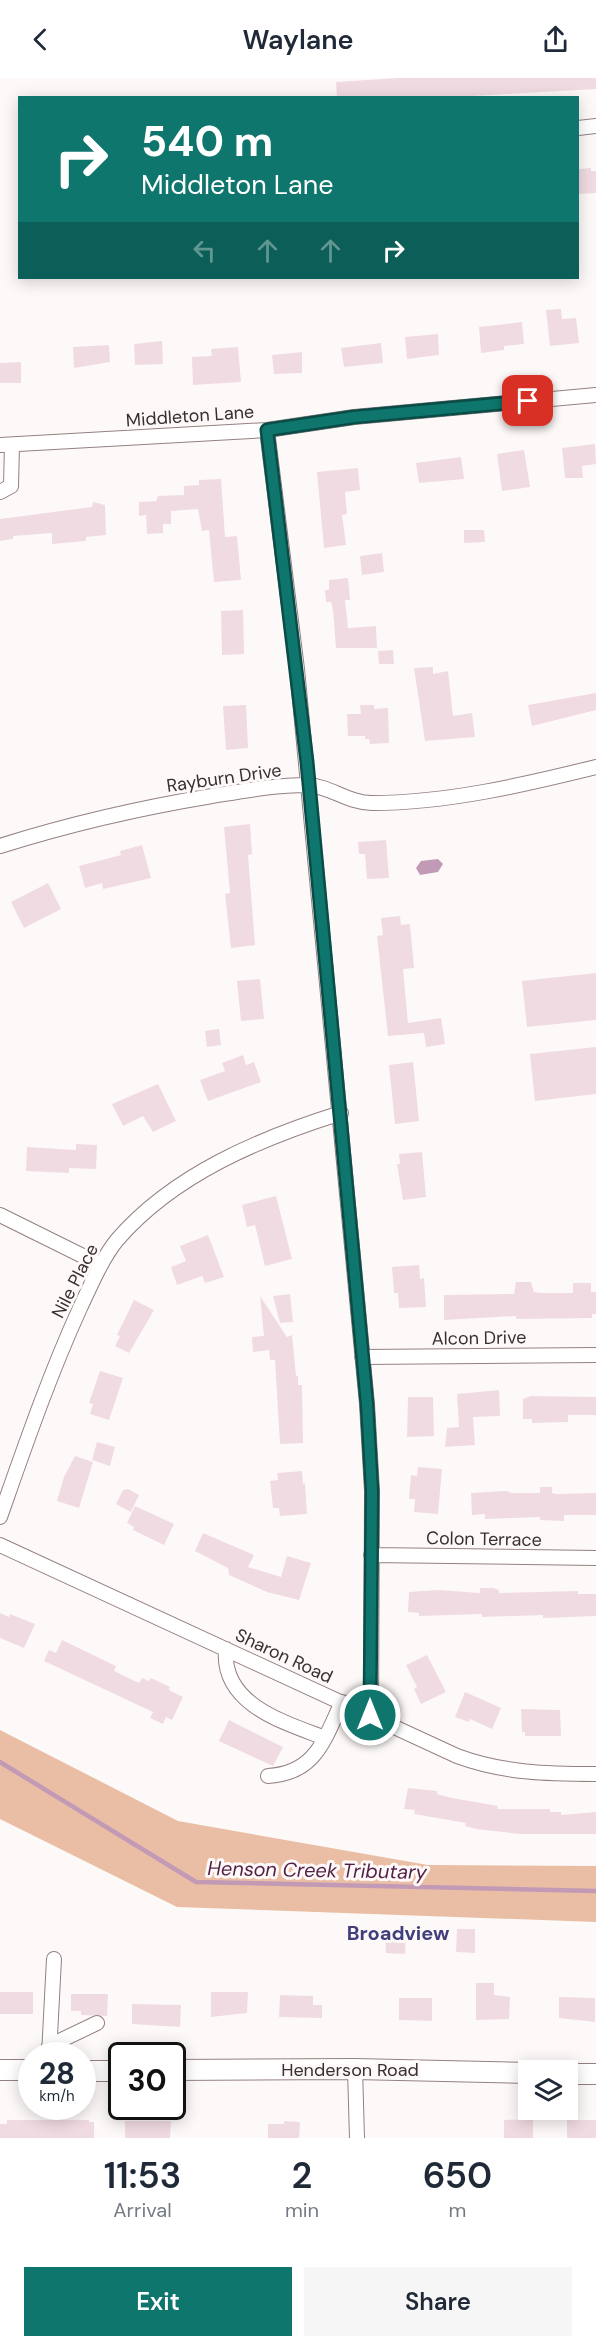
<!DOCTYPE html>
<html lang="en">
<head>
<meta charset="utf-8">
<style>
  body { margin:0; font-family:"DM Sans",sans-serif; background:#f6f6f7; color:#1f2937; height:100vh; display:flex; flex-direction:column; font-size:22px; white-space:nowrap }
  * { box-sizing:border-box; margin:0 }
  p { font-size:20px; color:#747a83 }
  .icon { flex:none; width:33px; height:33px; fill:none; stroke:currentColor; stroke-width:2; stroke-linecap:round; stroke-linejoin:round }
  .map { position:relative; height:2060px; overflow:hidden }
  .side { display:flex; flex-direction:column; background:#fff; flex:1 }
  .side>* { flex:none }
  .banner { position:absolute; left:18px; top:18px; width:561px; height:183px; border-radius:0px; box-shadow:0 3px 15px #0003; background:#0f766e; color:#fff; overflow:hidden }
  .fabs { position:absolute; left:518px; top:1982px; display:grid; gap:12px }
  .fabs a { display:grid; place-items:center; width:60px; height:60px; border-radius:0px; background:#fff; box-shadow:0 3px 15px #0003; font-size:30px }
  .speed { position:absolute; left:18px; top:1964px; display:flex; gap:12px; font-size:30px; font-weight:700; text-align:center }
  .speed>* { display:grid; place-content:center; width:78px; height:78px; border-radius:50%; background:#fff; box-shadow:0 3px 15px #0003; line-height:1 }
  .speed small { font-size:15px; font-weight:400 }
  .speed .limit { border:3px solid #111; border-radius:9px; background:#fff; color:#111 }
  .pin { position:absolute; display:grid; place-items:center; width:51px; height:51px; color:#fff; margin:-26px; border-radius:12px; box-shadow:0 3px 9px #0006 }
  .me { position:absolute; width:66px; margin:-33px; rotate:0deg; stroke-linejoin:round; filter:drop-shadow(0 0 4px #0008) }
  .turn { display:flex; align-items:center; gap:21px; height:126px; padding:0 24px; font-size:27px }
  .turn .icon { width:78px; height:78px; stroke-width:2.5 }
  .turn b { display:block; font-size:42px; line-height:51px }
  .lanes { display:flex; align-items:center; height:57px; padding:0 24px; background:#0003; justify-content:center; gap:30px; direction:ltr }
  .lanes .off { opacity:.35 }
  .eta { display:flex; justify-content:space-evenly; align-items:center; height:102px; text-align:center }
  .eta b { font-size:36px; font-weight:600; line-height:42px }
  .primary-button { display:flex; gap:12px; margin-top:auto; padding:12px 24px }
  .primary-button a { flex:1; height:69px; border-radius:0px; background:#0f766e; color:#fff; font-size:24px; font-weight:600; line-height:69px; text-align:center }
  .primary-button a+a { background:#f6f6f7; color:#1f2937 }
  header { display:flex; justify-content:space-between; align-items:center; height:78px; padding:0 24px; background:#fff; font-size:27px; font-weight:600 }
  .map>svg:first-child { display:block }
</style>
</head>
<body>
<header><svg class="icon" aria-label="back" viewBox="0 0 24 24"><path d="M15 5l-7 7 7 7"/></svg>Waylane<svg class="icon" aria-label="share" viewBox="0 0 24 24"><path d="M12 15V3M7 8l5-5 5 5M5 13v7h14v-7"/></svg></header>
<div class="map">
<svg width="596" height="2060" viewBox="0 0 596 2060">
  <rect width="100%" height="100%" fill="#fef9f9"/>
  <!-- forest -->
  <path fill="#eabea5" d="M0 1652 178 1743 428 1787 596 1788V1844L177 1829 0 1741Z"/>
  <!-- water -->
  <path fill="#c29ab6" d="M438 781 443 786 438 794 420 797 416 790 421 783Z"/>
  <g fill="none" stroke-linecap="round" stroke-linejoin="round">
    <!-- stream -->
    <path stroke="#c29ab6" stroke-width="4.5" d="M0 1684 196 1804 596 1813"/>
  </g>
  <!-- building -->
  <path fill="#f1dbe2" d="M398 0H596V11L437 20H337L336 4Z
    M591 90V93H596V115L578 116V91Z
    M561 231 562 241 576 240 579 265 550 268 546 232Z
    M522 244 524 266 504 268V272L481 275 479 249Z
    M438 256 439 277 407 281 405 259Z
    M162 263 163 286 135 287 134 266Z
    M381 265 383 285 344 289 341 270Z
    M109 267 110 284 74 290 73 269Z
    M238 269 241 304 193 307 192 279 212 278 211 271Z
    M302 274V295L274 296 272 277Z
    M21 284V305H0V285Z
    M595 366 596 386 582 388 583 400H565L562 370Z
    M524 372 530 409 502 413 497 376Z
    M461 379 464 401 419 405 416 385Z
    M358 390 360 412 345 414 347 436 342 437 346 467 324 470 317 394Z
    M221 401 225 459 237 458 241 502 214 504 209 452 202 453 198 431 171 433V446H163V455L147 456 146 437 139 438V424L156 423 158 418 184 417V408L199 407V402Z
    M93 424 105 427 106 457 86 459V463L52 466V455L13 458V461L0 463V441L92 429Z
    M464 452H484L485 464 464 465Z
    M382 475 384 494 362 497 360 478Z
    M348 500 350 522H345L348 550 376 548 377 570H336L333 532 331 524H326L325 512H329V502Z
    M243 532 244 576 222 577 221 533Z
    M393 572 394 586H379L378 573Z
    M433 589V596L448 593 453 638 472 635 475 659 425 663 414 590Z
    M596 615V632L532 648 528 627Z
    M246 627 248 670 226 672 223 628Z
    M360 627H374V631L388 630 389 665 370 666 369 661H365V658H348L347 636H361Z
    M250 746 252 776 248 777 255 867 231 870 225 816 230 815 224 749Z
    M386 762 389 800 367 801 365 776H359L358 764Z
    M142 767 151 800 103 811 102 805 85 810 79 788 121 777 120 773Z
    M48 805 61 831 24 850 11 824Z
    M400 838 401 847 410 846 414 890 403 891 408 945 441 940 445 966 426 969 424 955 388 958 377 858 383 857 381 840Z
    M596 895V942L527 949 522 903Z
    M260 901 264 941 241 943 237 903Z
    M219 951 221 967 207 969 205 953Z
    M596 969V1016L535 1023 530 976Z
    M243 977 246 987 254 984 261 1004 208 1023 200 1002 225 993 222 985Z
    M413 984 419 1043 395 1046 389 987Z
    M158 1006 176 1043 153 1054 143 1038 123 1048 112 1026Z
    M76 1066 97 1067 96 1091 69 1090V1095L26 1093 27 1069 76 1072Z
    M422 1074 426 1119 403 1122 397 1086H400L399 1076Z
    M276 1118 292 1181 265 1188 255 1147 247 1149 242 1127Z
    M208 1157 224 1199 205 1205 202 1198 177 1207 171 1189 186 1183 180 1168Z
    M419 1187 420 1201 424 1200 426 1229 399 1230 398 1215H394L392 1189Z
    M516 1204H531L534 1214 541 1215H573V1205H591V1214H596V1236H592V1240L516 1241V1238L444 1242V1217L514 1216Z
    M290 1216 293 1244 280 1245 273 1218Z
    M260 1218 287 1259 292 1257 296 1298H298V1307H302L303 1365 280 1366 275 1282H270L269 1272 253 1274 252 1259 264 1258Z
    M134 1222 154 1232 129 1275 115 1268 120 1258 117 1257Z
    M100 1293 123 1300 109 1342 90 1336 93 1326 89 1325Z
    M499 1312 500 1338 473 1339 475 1367 445 1369 447 1350 459 1349 457 1316Z
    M531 1318 596 1319V1337H568V1344L532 1345V1341H523V1321Z
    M408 1319H433L434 1358 407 1359Z
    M97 1364 115 1369 110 1388 92 1382Z
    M75 1378 93 1384 79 1430 57 1423 64 1399Z
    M418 1389 442 1391 438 1436 414 1434 415 1421H409L411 1397 417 1398Z
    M302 1393 303 1406 305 1405 307 1436 280 1438 279 1430H273L270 1403 278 1402 277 1395Z
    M540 1409H552V1415L556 1416 596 1415V1437H564V1443L540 1442V1439L485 1441V1436L472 1437 471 1415 506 1413 512 1415H540Z
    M128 1411 139 1417 131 1434 116 1426 123 1412Z
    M135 1428 174 1446 164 1467 133 1452 134 1449 127 1445Z
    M203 1455 254 1477 248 1489 281 1499 287 1478 311 1485 299 1522 267 1514 229 1497 228 1490 195 1473Z
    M480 1510H493L499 1512V1515L578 1513V1516H596V1538L543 1540V1537L482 1539V1536L419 1538V1535L408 1534 409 1514 438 1512 480 1515Z
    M0 1535 9 1539 10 1536 35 1546 24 1570 0 1560Z
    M62 1562 116 1588 114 1593 139 1605 142 1600 149 1603 151 1600 170 1609 169 1612 183 1619 172 1642 166 1639 163 1646 150 1640 153 1634 44 1583 49 1572 56 1575Z
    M427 1577 446 1614 421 1626 414 1611 417 1609 406 1587Z
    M465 1614 501 1630 492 1651 470 1641 469 1644 455 1639Z
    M521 1631 560 1632 561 1658H525V1654H522Z
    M229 1642 283 1669 273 1688 219 1663Z
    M408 1710 437 1713V1716L452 1720 498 1728 497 1731H550V1734H561V1737L596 1734V1756H520L476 1751 465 1748 466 1745 414 1736 415 1732 404 1731Z
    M457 1851H475V1875L456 1874Z
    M385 1854 406 1856 405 1876 386 1875Z
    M476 1905H494V1917L510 1919 509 1941 476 1942Z
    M0 1914H33V1936H0Z
    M211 1914H248L247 1935 211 1939Z
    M71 1916H108L107 1938 81 1937V1933H71Z
    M280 1917 313 1918V1927H322V1940L279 1939Z
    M559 1919 595 1920V1944L559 1940Z
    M399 1920H432V1943L399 1942Z
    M132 1926 181 1927 180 1949 132 1946Z
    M533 2041V2060H504V2042Z
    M7 2042H89V2044H94V2060H0V2046H7Z
    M567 2042H596V2060H567Z
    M125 2043H171L170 2060H125Z
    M284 2043 300 2044 299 2060H268V2046H284Z"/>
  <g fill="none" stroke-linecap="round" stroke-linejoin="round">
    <defs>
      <path id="street" d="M578 50 596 48
        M267 352 297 591 367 1326 372 1413 371 1637
        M0 367 267 352 354 339 596 317
        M0 414 11 408 12 367
        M0 768C70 746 139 730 212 718 243 713 275 707 307 707 330 708 348 725 372 725 447 725 523 707 596 689
        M0 1137 101 1187
        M362 1279 596 1277
        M0 1439C25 1368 49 1298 80 1230 91 1207 101 1182 117 1162 174 1096 261 1060 341 1035
        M0 1467 457 1678C503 1695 547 1696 596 1696
        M371 1477 596 1480
        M226 1571C221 1626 283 1644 325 1660
        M268 1698C316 1695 324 1662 342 1624
        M49 1968 97 1945
        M49 1977 54 1881
        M355 1991 357 2060"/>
      <path id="secondary" d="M0 1992H32
        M172 1992 355 1991 528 1995
        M82 1993H122
        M567 1996H596"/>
    </defs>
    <!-- street casing -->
    <use href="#street" stroke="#958081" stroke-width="16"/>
    <!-- secondary casing -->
    <use href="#secondary" stroke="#958081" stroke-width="22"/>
    <!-- street -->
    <use href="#street" stroke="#fff" stroke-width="14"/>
    <!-- secondary -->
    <use href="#secondary" stroke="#fff" stroke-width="20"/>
  </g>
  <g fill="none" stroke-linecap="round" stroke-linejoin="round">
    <defs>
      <path id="route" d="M370 1637 372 1413 367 1326 307 684 267 352 354 339 528 323"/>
    </defs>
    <!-- route casing -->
    <use href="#route" stroke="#0a4d48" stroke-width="15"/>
    <!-- route -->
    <use href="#route" stroke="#0f766e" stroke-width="10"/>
  </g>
  <g text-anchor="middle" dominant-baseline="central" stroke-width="6" stroke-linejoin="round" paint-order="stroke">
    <!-- street labels -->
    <g font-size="18" fill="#382f30" stroke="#fef9f9">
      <text transform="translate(190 338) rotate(-4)">Middleton Lane</text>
      <text transform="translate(224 700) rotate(-8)">Rayburn Drive</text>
      <text transform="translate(75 1203) rotate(-63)">Nile Place</text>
      <text transform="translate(479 1260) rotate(-1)">Alcon Drive</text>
      <text transform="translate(484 1461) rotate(1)">Colon Terrace</text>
      <text transform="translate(284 1578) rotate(25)">Sharon Road</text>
      <text x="350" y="1992">Henderson Road</text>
    </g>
    <!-- water labels -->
    <g font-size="20" font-style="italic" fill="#511f45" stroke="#fef9f9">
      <text transform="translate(317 1792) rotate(1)">Henson Creek Tributary</text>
    </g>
    <!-- neighbourhood labels -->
    <g font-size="20" font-weight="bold" fill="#403f7b" stroke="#fef9f9">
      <text x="398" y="1855">Broadview</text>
    </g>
  </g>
</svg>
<div class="fabs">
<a><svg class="icon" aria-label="layers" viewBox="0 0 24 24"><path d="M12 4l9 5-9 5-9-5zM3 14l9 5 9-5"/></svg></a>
</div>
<div class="speed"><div>28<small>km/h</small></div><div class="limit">30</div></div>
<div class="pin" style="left:528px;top:323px;background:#d93025"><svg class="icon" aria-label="arrive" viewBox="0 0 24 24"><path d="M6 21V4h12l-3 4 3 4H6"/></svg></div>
<svg class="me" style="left:370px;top:1637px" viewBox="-20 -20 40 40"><circle r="17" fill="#0f766e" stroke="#fff" stroke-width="3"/><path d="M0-11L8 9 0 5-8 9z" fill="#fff"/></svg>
<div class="banner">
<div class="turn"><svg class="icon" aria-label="right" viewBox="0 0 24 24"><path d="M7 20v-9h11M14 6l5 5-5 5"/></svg><div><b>540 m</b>Middleton Lane</div></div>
<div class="lanes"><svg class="icon off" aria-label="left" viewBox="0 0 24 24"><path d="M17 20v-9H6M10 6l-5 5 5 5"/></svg><svg class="icon off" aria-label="ahead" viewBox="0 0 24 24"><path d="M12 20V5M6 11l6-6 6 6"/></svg><svg class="icon off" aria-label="ahead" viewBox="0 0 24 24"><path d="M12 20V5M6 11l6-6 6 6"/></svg><svg class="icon" aria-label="right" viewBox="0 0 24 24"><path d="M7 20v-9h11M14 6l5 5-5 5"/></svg></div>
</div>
</div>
<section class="side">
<div class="eta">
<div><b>11:53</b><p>Arrival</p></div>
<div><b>2</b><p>min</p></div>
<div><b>650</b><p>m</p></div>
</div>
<div class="primary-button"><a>Exit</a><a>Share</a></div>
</section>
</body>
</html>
